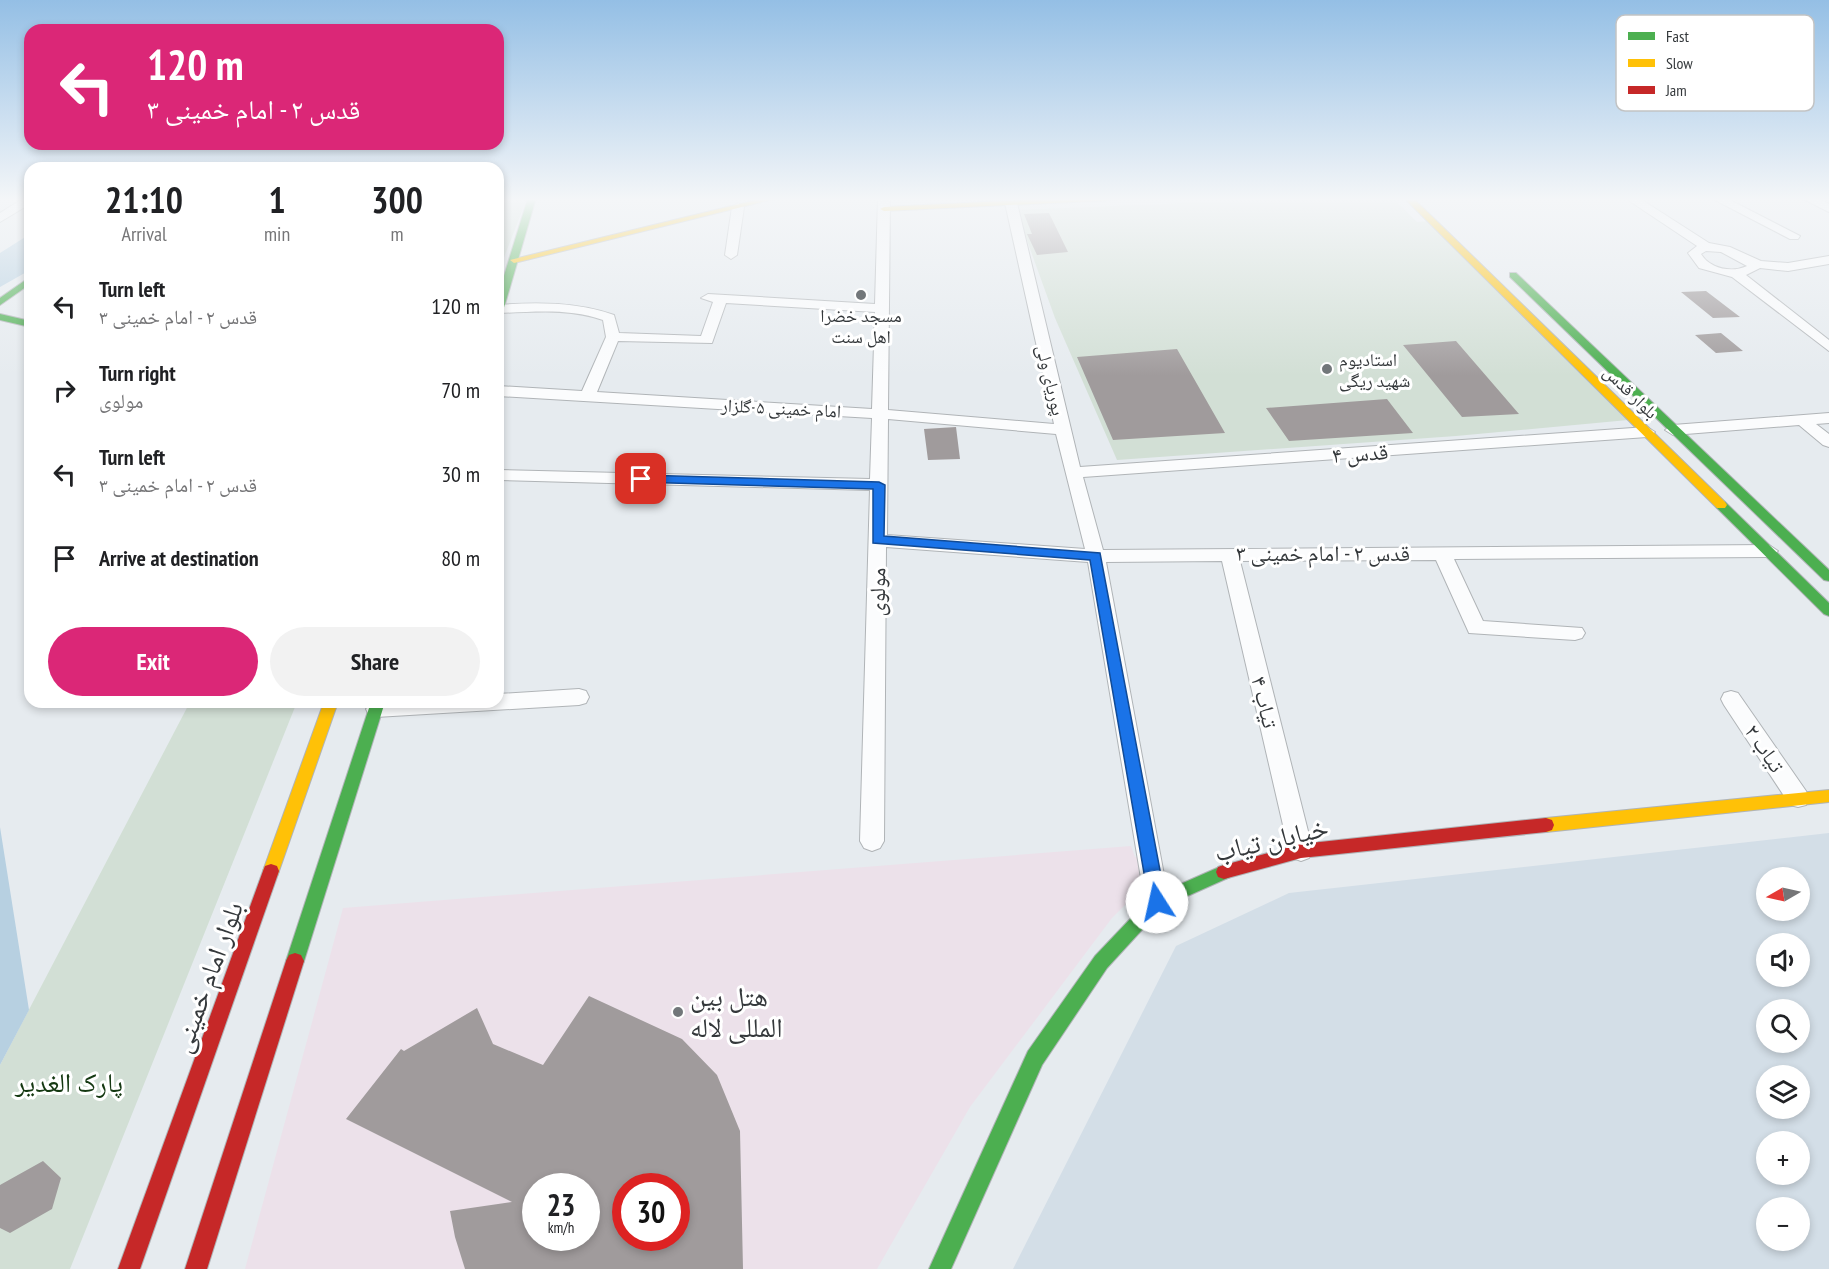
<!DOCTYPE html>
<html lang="en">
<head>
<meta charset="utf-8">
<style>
  body { margin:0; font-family:"PT Sans Narrow","Noto Naskh Arabic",sans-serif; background:#f2f2f2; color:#202124; height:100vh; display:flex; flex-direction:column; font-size:22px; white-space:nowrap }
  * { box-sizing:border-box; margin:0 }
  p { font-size:20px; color:#757577 }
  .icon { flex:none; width:33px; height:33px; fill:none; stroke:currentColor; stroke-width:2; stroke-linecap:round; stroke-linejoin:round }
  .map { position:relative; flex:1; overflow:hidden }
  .panel { position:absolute; left:24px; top:162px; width:480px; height:546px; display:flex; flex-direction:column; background:#fff; border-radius:18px; box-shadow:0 3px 9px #0003 }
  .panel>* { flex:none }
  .top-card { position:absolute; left:24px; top:24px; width:480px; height:126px; border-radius:18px; box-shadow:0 3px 9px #0003; background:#db2777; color:#fff; overflow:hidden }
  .needle { width:39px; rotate:261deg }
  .tools { position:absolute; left:1756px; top:867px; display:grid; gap:12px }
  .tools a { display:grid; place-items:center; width:54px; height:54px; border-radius:50%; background:#fff; box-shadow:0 3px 9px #0003; font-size:30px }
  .speed { position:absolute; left:522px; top:1173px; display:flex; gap:12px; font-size:30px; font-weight:700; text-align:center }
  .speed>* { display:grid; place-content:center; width:78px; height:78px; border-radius:50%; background:#fff; box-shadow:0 3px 9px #0003; line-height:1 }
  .speed small { font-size:15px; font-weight:400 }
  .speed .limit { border:9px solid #d22; background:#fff; color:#111 }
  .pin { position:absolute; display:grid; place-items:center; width:51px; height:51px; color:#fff; margin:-26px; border-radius:12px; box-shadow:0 3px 9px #0006 }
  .me { position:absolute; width:66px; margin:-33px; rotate:350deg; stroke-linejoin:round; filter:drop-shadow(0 0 4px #0008) }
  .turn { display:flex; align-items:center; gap:21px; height:126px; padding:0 24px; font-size:27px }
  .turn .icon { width:78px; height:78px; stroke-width:2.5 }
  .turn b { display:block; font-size:42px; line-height:51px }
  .eta { display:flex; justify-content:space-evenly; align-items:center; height:102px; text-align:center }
  .eta b { font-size:36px; font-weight:800; line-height:42px }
  .button { display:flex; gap:12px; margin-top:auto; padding:12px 24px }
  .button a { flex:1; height:69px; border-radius:36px; background:#db2777; color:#fff; font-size:24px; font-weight:800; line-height:69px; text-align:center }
  .button a+a { background:#f2f2f2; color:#202124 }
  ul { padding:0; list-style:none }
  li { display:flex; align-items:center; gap:18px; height:84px; padding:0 24px }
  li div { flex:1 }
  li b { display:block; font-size:22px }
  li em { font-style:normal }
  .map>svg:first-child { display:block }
</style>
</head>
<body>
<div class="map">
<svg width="1829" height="1269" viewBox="0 0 1829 1269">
  <rect width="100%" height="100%" fill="#e6ebef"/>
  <!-- commercial -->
  <path fill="#ece1ea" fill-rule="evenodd" d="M1131 846 1135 857 1151 856 1157 873 1112 918 970 1107 877 1269H245L343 908ZM536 1186H586V1238H536ZM626 1186H676V1238H626Z"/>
  <!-- built -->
  <path fill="#d3dee7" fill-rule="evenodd" d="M1829 833V1269H1013L1176 946 1289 893ZM1767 878H1800V910H1767ZM1767 944H1800V976H1767ZM1767 1010H1800V1042H1767ZM1767 1076H1800V1108H1767ZM1767 1142H1800V1174H1767ZM1767 1208H1800V1240H1767Z"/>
  <!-- green -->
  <path fill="#d2dfd5" d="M498 198H527L498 273Z
    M1310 198H1393L1417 222 1428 221 1628 420 1456 436 1117 460 1055 318 1016 210Z
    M190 702H297L70 1269H0V1065Z"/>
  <!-- water -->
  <path fill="#b7d0e1" d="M30 234V270L0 287V253Z
    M0 827 29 1010 0 1065Z"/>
  <!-- building -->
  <path fill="#a09b9c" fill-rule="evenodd" d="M1049 213 1068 252 1037 255 1027 234H1032L1024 214Z
    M1706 291 1740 317 1713 318 1681 292Z
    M1721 333 1743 351 1716 353 1695 335Z
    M1456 341 1519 414 1462 417 1403 345Z
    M1177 349 1225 433 1113 440 1077 357Z
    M1387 399 1413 433 1289 441 1266 408Z
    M956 427 960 459 928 460 924 429Z
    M589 996 682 1039 717 1075 740 1131 743 1269H465L455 1237 450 1211 512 1202 346 1119 401 1049 404 1051 477 1008 493 1044 543 1065ZM536 1186H586V1238H536ZM626 1186H676V1238H626Z
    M43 1161 61 1178 52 1209 10 1233 0 1228V1185Z"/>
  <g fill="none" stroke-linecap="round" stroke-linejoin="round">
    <defs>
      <path id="street" d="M24 198H30V204L0 222V213Z
        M878 198H890L888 410 1054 424 1005 203 1011 199 1017 203 1080 467 1647 427 1655 432 1647 437 1083 477 1103 550 1769 545 1778 551 1769 557 1454 559 1483 621 1582 628 1585 633 1582 638 1575 640 1469 633 1436 560 1240 561 1313 851 1309 858 1301 861 1293 858 1289 851 1222 561 1106 562 1169 902 1166 910 1157 913 1148 910 1145 902 1088 562 886 547 884 841 880 848 872 851 864 848 860 841 870 490 498 480V470L870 479 872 418 498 396V386L582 391 606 337 603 320C569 308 534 312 499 313L498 305C537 302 576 302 614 315L619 333 701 336 713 302 701 298 708 294 875 304ZM726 303 875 312 872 409 597 392 618 341 712 343ZM888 419 1056 434 1085 549 887 535Z
        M1625 198H1639L1709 243 1730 247 1761 261 1788 263 1829 256V264L1788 271 1760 268 1746 275 1829 340V351L1732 277 1699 268 1688 253 1697 246ZM1706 251 1721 252 1747 266C1732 273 1710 269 1701 254Z
        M1711 198H1726L1800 236 1798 239H1790Z
        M1801 198H1817L1829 204V212Z
        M738 203 744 207 737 255 731 259 725 255 732 207Z
        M1829 413V423L1816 424 1829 434V447L1823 445 1799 425 1673 435 1665 430 1673 425Z
        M579 689 586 691 589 697 586 703 579 705 376 717 369 715 366 709 373 702H498V694Z
        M1731 691 1738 693 1806 791 1809 798 1806 805 1798 807 1790 805 1724 705 1721 699 1724 693Z"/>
      <path id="fast" d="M528 198H536L503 311 498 314V295Z
        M1510 273H1516L1829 570V581L1824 580 1510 277Z
        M30 277V284L0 305V298Z
        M0 314 30 321V327L0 320Z
        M1721 501 1725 502 1829 603V616L1824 614 1717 508 1715 505 1717 502Z
        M371 702H385L304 961 301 967 295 969 289 967 286 961Z
        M1224 865 1230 867 1232 872 1230 877 1163 907 1107 968 1042 1065 951 1269H929L1028 1051 1095 956 1151 897Z"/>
      <path id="slow" d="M764 198H778L514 263 510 260Z
        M1064 198H1119L1115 200 884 211 880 209 884 207Z
        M1404 198H1413L1725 502 1727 505 1725 508H1717Z
        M324 702H338L279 871 277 876 271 878 265 876 263 871Z
        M1829 790V802L1546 832 1540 830 1538 825 1540 820 1546 818Z"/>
      <path id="jam" d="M1546 818 1552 820 1554 825 1552 830 1546 832 1301 858 1224 879 1218 877 1216 872 1218 867 1224 865 1301 844Z
        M271 864 277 866 279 871 140 1269H118L263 871 265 866Z
        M295 953 301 955 304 961 207 1269H185L286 961 289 955Z"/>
    </defs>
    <!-- street casing -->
    <use href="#street" stroke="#b0b4b7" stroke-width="2"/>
    <!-- fast casing -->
    <use href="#fast" stroke="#b0b4b7" stroke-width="2"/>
    <!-- slow casing -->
    <use href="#slow" stroke="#b0b4b7" stroke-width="2"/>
    <!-- jam casing -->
    <use href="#jam" stroke="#b0b4b7" stroke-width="2"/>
    <!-- street -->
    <use href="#street" fill="#fbfcfd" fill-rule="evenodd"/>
    <!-- fast -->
    <use href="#fast" fill="#4caf50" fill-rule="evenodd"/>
    <!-- slow -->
    <use href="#slow" fill="#ffc107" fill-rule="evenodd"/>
    <!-- jam -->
    <use href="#jam" fill="#c62828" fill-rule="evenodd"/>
  </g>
  <!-- sky -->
  <linearGradient id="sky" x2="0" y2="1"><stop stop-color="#94bfe5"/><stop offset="0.53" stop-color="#f4f6f8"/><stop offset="1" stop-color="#f4f6f8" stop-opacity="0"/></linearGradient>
  <rect width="1829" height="376" fill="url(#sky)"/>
  <!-- route -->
  <path fill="#1a73e8" stroke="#114b97" stroke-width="1.5" d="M641 475 879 482 885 485 884 536 1100 553 1166 902 1163 908 1157 910 1151 908 1149 902 1090 560 873 543V489L637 482 635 479Z"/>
  <!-- markers -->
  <g fill="#72777a" stroke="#fff" stroke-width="2">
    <circle cx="861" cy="295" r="6"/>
    <circle cx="1327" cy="369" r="6"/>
    <circle cx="678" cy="1012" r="6"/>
  </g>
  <g text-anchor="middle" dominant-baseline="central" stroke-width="6" stroke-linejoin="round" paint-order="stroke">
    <!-- far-poi labels -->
    <g font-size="18" fill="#34383b" stroke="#fff">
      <text x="861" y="315">مسجد خضرا<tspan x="861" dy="21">اهل سنت</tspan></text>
      <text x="1339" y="359" text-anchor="start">استادیوم<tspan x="1339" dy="21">شهید ریگی</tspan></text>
    </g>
    <!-- far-street labels -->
    <g font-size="18" fill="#34383b" stroke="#fff">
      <text transform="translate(1051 380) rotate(77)">پوریای ولی</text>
      <text transform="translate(1631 392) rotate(44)">بلوار قدس</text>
      <text transform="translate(781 408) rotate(3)">امام خمینی ۵-گلزار</text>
    </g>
    <!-- street labels -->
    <g font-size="22" fill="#34383b" stroke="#fff">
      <text transform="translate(1360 453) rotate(-4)">قدس ۴</text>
      <text x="1323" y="553">قدس ۲ - امام خمینی ۳</text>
      <text transform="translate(877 592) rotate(-89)">مولوی</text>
      <text transform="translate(1265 702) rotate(76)">تیاب ۴</text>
      <text transform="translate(1765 748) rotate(56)">تیاب ۲</text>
    </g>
    <!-- near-street labels -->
    <g font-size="27" fill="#34383b" stroke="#fff">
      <text transform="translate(1271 839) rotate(-13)">خیابان تیاب</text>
      <text transform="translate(207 977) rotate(-70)">بلوار امام خمینی</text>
    </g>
    <!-- near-poi labels -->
    <g font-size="27" fill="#34383b" stroke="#fff" text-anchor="start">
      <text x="690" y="996">هتل بین<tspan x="690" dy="31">المللی لاله</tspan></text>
    </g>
    <!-- near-park labels -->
    <g font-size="27" fill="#143811" stroke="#fff">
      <text x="69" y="1082">پارک الغدیر</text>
    </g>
  </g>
  <!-- legend -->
  <rect x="1616" y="15" width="198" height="96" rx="9" fill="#fff" stroke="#c2c3c4" stroke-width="1.5"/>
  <rect x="1628" y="32" width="27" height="8" fill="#4caf50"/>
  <rect x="1628" y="59" width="27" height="8" fill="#ffc107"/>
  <rect x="1628" y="86" width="27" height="8" fill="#c62828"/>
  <g font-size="16" fill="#34383b">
    <text x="1666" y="42">Fast</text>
    <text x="1666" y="69">Slow</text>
    <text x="1666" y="96">Jam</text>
  </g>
</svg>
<div class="tools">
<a><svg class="needle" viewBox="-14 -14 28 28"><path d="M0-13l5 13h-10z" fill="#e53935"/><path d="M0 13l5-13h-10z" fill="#757577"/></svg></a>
<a><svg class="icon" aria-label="sound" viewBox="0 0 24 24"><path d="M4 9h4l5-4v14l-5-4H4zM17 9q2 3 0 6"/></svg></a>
<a><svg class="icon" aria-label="search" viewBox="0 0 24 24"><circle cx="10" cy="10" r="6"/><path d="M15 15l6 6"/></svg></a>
<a><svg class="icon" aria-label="layers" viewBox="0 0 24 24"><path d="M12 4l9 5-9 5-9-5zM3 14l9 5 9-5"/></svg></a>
<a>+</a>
<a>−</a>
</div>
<div class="speed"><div>23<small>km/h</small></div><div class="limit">30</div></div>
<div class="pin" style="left:641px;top:479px;background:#d93025"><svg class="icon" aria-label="arrive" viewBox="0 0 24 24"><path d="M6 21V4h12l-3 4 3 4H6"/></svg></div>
<svg class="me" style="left:1157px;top:902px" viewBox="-20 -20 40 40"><circle r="19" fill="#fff"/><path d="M0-13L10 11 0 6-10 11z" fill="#1a73e8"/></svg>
<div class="top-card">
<div class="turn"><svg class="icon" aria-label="left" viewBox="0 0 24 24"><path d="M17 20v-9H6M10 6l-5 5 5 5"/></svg><div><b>120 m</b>قدس ۲ - امام خمینی ۳</div></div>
</div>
<section class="panel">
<div class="eta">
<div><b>21:10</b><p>Arrival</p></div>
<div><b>1</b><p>min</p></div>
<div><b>300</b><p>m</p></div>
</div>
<ul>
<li><svg class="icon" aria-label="left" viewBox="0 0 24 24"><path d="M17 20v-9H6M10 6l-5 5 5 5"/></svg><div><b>Turn left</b><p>قدس ۲ - امام خمینی ۳</p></div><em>120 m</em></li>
<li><svg class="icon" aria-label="right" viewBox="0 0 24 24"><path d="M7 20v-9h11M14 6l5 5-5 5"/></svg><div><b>Turn right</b><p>مولوی</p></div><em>70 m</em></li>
<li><svg class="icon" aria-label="left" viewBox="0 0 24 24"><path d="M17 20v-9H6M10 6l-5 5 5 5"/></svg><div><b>Turn left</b><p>قدس ۲ - امام خمینی ۳</p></div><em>30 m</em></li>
<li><svg class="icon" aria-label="arrive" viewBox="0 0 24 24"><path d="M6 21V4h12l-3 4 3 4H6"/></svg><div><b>Arrive at destination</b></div><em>80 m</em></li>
</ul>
<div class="button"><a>Exit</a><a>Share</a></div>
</section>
</div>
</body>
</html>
